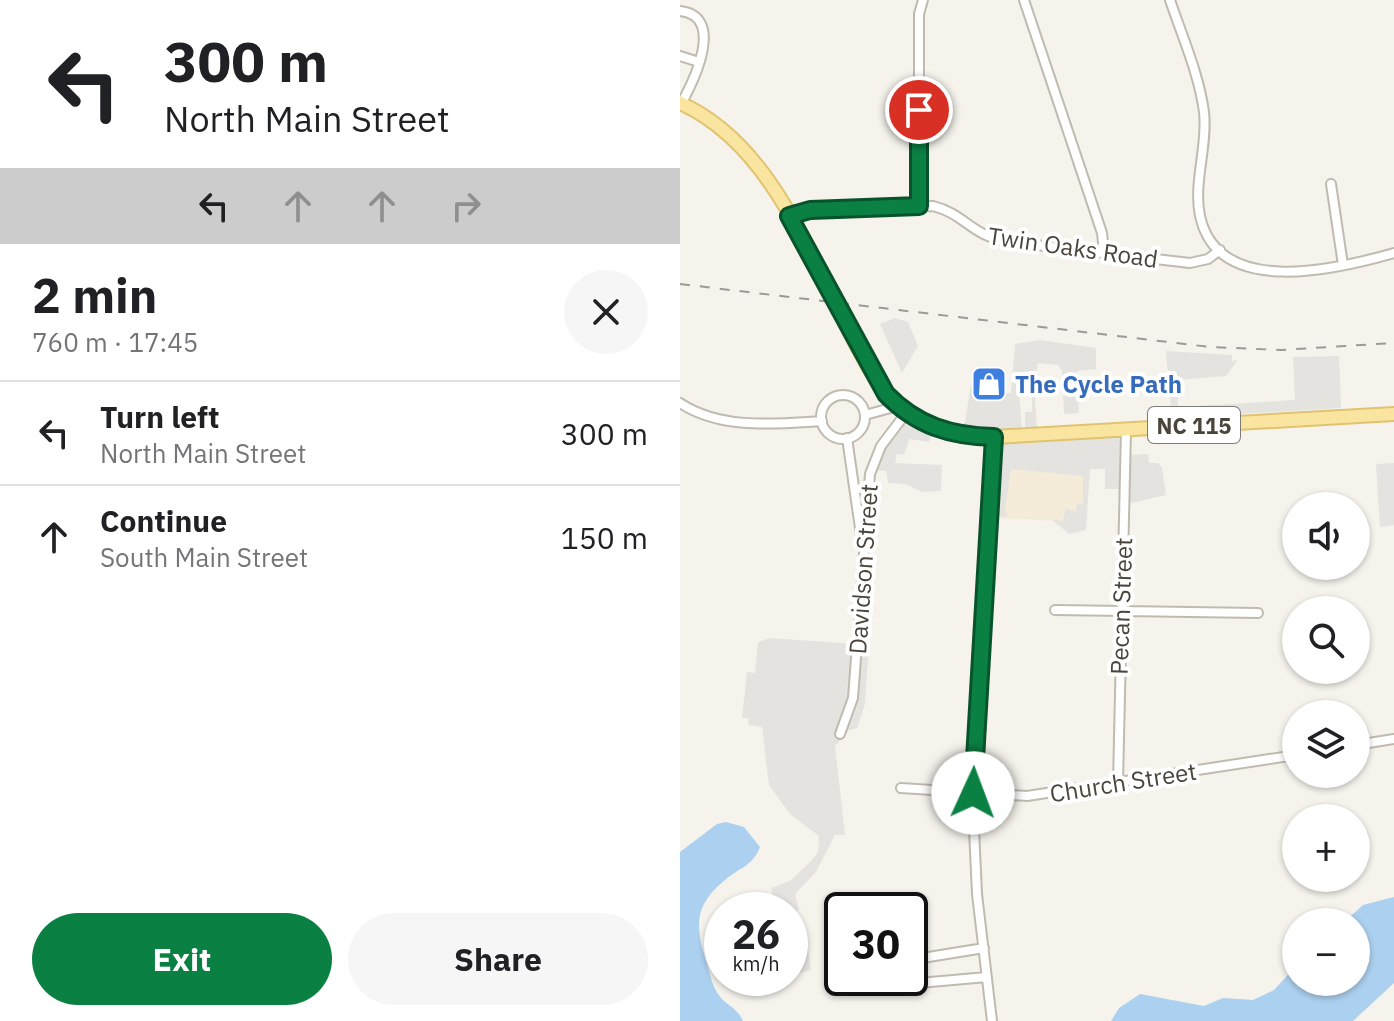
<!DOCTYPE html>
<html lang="en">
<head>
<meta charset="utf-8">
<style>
  body { margin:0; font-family:"IBM Plex Sans",sans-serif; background:#f6f6f6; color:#202124; height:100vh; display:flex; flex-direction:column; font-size:30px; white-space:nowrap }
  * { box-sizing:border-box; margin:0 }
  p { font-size:26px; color:#757577 }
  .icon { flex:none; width:44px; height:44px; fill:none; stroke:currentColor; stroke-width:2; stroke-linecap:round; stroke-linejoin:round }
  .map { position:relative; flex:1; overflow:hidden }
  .details { display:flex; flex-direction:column; background:#fff; width:680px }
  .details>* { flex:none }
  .banner { background:#fff; color:#202124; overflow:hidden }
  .tools { position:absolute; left:602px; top:492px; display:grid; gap:16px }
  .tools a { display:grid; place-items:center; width:88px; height:88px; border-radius:50%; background:#fff; box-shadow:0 2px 6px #0004; font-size:40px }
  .speed { position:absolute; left:24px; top:892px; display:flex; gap:16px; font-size:40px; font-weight:700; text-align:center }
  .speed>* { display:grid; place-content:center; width:104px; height:104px; border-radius:50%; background:#fff; box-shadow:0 2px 6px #0004; line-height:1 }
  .speed small { font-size:20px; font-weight:400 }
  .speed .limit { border:4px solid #111; border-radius:12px; background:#fff; color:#111 }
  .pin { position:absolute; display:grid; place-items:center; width:68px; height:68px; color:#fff; margin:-34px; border:4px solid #fff; border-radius:50%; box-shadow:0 2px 8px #0007 }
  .me { position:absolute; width:88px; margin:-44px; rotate:2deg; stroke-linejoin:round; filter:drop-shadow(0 0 6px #0008) }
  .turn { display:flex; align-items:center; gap:28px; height:168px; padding:0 32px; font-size:36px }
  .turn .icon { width:104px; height:104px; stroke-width:2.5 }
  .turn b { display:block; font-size:56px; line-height:68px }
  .lanes { display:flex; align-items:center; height:76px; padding:0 32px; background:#0003; justify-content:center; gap:40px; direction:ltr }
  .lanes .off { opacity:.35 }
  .round { display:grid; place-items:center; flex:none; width:84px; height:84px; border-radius:42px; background:#f6f6f6 }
  .summary { display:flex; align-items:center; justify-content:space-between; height:136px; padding:0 32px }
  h1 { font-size:48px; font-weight:800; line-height:60px }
  .action { display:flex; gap:16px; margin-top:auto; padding:16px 32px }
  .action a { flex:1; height:92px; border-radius:48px; background:#0b8043; color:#fff; font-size:32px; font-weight:800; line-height:92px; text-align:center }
  .action a+a { background:#f6f6f6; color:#202124 }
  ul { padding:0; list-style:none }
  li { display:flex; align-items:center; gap:24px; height:104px; padding:0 32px; border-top:2px solid #e0e0e0 }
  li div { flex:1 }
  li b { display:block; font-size:30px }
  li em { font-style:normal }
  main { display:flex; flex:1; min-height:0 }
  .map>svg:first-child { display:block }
</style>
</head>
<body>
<main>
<section class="details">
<div class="banner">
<div class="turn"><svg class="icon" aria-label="left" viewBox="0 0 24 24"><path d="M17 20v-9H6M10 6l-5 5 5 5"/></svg><div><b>300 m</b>North Main Street</div></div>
<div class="lanes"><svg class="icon" aria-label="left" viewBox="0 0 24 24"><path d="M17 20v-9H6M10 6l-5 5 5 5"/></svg><svg class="icon off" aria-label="ahead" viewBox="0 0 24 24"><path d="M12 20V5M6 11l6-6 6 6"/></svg><svg class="icon off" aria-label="ahead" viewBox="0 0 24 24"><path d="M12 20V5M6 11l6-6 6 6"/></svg><svg class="icon off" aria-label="right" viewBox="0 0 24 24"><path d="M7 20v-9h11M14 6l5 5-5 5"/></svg></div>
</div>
<div class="summary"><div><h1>2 min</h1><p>760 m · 17:45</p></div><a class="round"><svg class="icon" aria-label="close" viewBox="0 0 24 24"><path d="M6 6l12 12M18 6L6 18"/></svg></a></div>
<ul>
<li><svg class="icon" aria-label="left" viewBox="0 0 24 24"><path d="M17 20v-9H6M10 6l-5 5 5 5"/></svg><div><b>Turn left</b><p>North Main Street</p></div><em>300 m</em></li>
<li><svg class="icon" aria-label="ahead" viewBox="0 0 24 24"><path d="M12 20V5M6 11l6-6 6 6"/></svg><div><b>Continue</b><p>South Main Street</p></div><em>150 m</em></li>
</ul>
<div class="action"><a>Exit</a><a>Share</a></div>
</section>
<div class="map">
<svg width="714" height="1021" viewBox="0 0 714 1021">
  <rect width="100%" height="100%" fill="#f5f3ec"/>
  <!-- commercial -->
  <path fill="#f5ebd9" d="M411 436 405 522 313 518 319 442Z"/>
  <!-- parking -->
  <path fill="#e5e3e0" d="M215 318 228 322 238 346 222 373 200 324Z
    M360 340 416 348V369L397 371 399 413 384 414 382 371 378 365 358 363 354 384 357 428 345 429V412H352V392H339L342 429 278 430 285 422 291 384 298 383V395L331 393 335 344Z
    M486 351 552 355V361L558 360 546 376 497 380 498 407 615 400 613 357 659 356 661 408 492 418Z
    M223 423 251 435 249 442 229 439 224 455 217 454 215 463 262 465 261 491 242 492 226 484 208 483 206 471 194 470 206 445Z
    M440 437 439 489H425V469H410L406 530 389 534 371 519 383 521 386 508 396 512 397 504H403V476L331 469 325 510 328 516 311 517 319 444Z
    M468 454 469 463H478L482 468 486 495 447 504V455Z
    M714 463V525L700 527 696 464Z
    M90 638 189 645 185 704 177 728 169 730 155 746 165 835H155L136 872 115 894 119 909 114 918 118 932 125 931 131 970 110 975V910H96L91 888 110 881 131 861 138 852 139 836 110 814 89 785 82 727 68 725 69 718H62L67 672 75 673 78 642Z"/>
  <!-- water -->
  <path fill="#acd0ef" d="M46 822 64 827 80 847C72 867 60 867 45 880 12 907 16 928 27 964 30 974 32 985 38 994 45 1005 57 1007 63 1021H0V852L37 824Z
    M714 897V983L673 1021H431L439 1008 460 994 524 1006 543 998 573 1000 594 990 616 966V982H676V922H664L683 905Z"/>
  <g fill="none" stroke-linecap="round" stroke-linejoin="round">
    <defs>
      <path id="minor" d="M344 0 422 233 424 253
        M490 0C502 36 519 74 524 112 528 146 513 182 520 216 538 299 658 269 714 253
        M0 11C45 16 15 79 1 104
        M0 56 19 62
        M651 184 663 265
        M239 206V14L243 0
        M109 216 130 210 253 206C285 214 291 236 329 242L510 263 528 259 540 250
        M141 417a22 22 0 1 1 44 0a22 22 0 1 1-44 0Z
        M0 403C41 430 95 424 142 421
        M185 415 218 406
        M167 438 181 535
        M375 610 578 613
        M160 734 173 698 190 474 201 446 226 413
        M676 745 714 739
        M438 783 446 430
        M221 788 347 796 616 755
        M230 960 304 948
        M230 978 239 983 307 977
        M312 1021 297 894 292 786 314 437"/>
      <path id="primary" d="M0 103C106 150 141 295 200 386 229 424 268 436 314 437L714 414"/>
    </defs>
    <!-- minor casing -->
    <use href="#minor" stroke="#c1bbaf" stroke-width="12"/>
    <!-- primary casing -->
    <use href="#primary" stroke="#e0c36f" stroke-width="16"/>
    <!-- minor -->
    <use href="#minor" stroke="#fff" stroke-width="8"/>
    <!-- primary -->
    <use href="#primary" stroke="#fae5a0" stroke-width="12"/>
    <!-- rail -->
    <path stroke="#9a9a9a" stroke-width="2" stroke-dasharray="10 10" stroke-linecap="butt" d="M0 284 530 347 601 350 714 343"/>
  </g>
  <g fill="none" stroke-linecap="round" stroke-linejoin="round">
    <defs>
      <path id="route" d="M239 110V206L130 210 109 216 206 394C237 426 271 436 314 437L293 793"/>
    </defs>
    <!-- route casing -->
    <use href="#route" stroke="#07532c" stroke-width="20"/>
    <!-- route -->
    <use href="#route" stroke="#0b8043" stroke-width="14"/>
  </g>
  <!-- icons -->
  <defs>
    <symbol id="shop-square" viewBox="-11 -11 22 22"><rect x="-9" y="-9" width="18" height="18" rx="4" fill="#3f7fe0" stroke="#fff"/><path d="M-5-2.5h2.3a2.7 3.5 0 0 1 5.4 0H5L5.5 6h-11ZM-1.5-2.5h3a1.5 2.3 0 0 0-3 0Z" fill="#fff"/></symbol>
  </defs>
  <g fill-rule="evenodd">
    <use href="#shop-square" x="289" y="364" width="40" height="40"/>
  </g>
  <g text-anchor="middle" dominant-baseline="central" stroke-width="8" stroke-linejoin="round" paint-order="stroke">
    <!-- shield labels -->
    <rect fill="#fff" stroke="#807c75" stroke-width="2" x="468" y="407" width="92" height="36" rx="6"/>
    <g font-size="22" font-weight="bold" fill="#4a443a">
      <text x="514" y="425">NC 115</text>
    </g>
    <!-- street labels -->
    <g font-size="24" fill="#4a443a" stroke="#fff">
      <text transform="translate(393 247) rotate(8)">Twin Oaks Road</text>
      <text transform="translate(183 569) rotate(-86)">Davidson Street</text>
      <text transform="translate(441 606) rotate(-88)">Pecan Street</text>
      <text transform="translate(443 782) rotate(-9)">Church Street</text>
    </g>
    <!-- shop labels -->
    <g font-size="24" font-weight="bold" fill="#366cbe" stroke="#fff" text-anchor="start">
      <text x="335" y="384">The Cycle Path</text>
    </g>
  </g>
</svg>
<div class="tools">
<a><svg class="icon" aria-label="sound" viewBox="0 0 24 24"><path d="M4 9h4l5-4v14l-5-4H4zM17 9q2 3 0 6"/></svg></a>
<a><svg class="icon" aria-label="search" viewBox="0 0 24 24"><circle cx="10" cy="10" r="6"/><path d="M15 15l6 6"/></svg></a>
<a><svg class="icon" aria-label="layers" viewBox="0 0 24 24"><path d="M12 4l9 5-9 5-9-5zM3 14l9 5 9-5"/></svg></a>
<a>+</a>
<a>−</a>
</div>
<div class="speed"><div>26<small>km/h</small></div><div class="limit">30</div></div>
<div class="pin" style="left:239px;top:110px;background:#d93025"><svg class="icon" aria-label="arrive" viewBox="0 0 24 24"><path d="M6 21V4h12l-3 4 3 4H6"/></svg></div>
<svg class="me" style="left:293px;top:793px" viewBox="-20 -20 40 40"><circle r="19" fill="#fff"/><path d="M0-13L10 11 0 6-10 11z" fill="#0b8043"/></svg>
</div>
</main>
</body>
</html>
